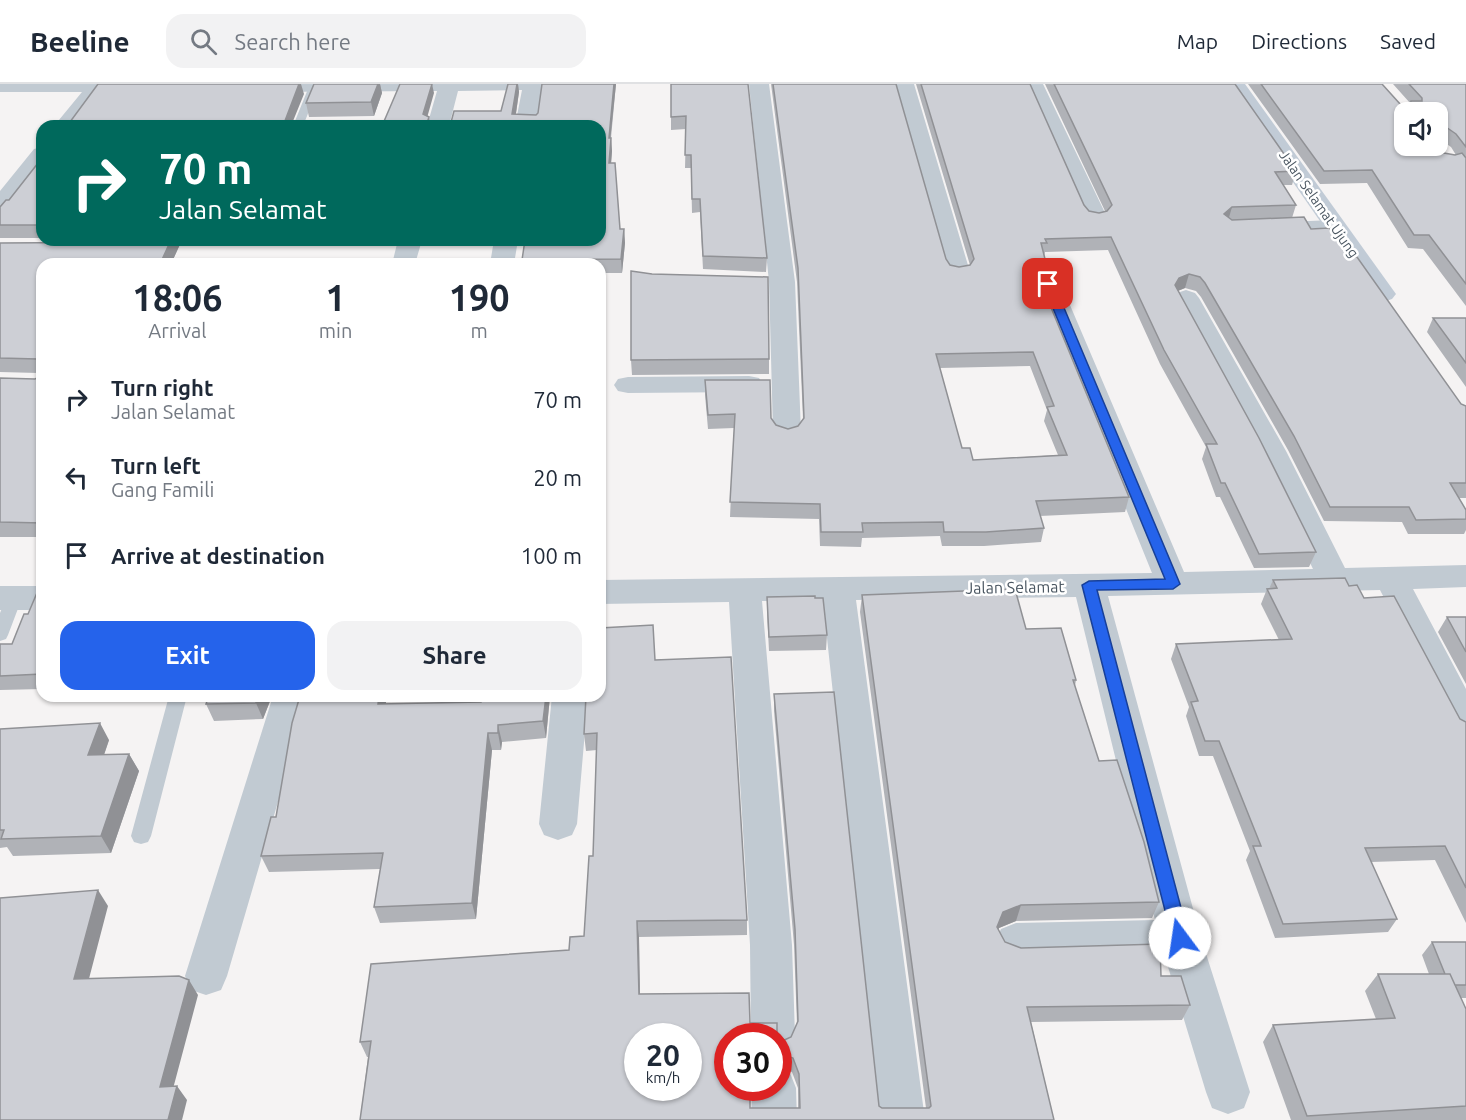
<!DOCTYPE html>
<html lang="en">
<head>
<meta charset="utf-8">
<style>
  body { margin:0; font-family:Ubuntu,sans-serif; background:#f2f2f3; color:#1f2937; height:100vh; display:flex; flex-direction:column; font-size:22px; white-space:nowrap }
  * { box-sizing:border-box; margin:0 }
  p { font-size:20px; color:#747a83 }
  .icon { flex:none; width:33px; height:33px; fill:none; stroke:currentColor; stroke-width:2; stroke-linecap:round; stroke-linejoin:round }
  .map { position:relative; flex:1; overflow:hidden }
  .drawer { position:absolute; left:36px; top:174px; width:570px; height:444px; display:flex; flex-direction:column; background:#fff; border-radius:18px; box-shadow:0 2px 4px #0004 }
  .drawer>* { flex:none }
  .hud { position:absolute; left:36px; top:36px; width:570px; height:126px; border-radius:18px; box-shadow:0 2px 4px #0004; background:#00695c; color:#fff; overflow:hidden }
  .fabs { position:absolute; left:1394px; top:18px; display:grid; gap:12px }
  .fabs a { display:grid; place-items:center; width:54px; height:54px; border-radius:12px; background:#fff; box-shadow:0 2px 4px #0004; font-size:30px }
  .speed { position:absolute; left:624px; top:939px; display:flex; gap:12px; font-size:30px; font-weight:700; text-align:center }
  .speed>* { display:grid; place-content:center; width:78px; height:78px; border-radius:50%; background:#fff; box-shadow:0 2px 4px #0004; line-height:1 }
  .speed small { font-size:15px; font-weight:400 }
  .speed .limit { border:9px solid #d22; background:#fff; color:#111 }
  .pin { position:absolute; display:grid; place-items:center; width:51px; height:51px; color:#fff; margin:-26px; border-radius:12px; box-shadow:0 3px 9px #0006 }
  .me { position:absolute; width:66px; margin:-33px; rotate:346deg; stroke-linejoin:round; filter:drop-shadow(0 0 4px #0008) }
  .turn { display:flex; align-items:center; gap:21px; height:126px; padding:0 24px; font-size:27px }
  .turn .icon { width:78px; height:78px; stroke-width:2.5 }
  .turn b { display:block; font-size:42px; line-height:51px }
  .eta { display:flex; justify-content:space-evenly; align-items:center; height:102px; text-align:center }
  .eta b { font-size:36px; font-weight:700; line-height:42px }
  .action { display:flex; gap:12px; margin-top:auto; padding:12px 24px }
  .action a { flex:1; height:69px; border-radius:18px; background:#2563eb; color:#fff; font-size:24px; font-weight:700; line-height:69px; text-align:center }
  .action a+a { background:#f2f2f3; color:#1f2937 }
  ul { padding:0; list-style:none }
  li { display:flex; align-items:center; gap:18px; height:78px; padding:0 24px }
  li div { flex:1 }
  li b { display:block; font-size:22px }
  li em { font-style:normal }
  header { display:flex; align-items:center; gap:36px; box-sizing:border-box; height:84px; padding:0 30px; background:#fff; border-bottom:2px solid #e0e1e3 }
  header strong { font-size:28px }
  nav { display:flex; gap:33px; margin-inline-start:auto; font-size:21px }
  .search { width:420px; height:54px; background:#f2f2f3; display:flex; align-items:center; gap:15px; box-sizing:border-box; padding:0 21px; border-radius:18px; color:#747a83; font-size:22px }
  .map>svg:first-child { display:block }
</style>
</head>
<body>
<header>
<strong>Beeline</strong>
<div class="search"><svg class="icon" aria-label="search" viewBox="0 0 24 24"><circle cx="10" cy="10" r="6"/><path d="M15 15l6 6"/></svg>Search here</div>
<nav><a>Map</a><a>Directions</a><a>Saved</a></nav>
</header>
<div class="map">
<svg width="1466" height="1036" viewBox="0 0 1466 1036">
  <rect width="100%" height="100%" fill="#f5f3f3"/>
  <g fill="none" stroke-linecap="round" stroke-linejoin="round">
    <!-- lane -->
    <path fill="#c1cad2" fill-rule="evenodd" d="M310 0 319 2 303 42H293Z
      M1333 136 1339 140 1337 143 1286 146 1280 142 1286 138Z
      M14 508 20 510 22 514 8 551 6 555 0 557V529L8 510Z
      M169 612H187L151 752 148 758 141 760 134 758 131 752Z"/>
    <!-- street -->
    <path fill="#c1cad2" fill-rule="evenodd" d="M0 0H151L152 2 149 6 103 8 76 42H54L82 8H0Z
      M248 0H565L562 4 542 6 537 42H515L522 6 458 7 449 42H427L437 7 257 8 250 6 247 2Z
      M749 0H769L795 198 801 348 797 354 787 357 777 354 773 348 769 198Z
      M894 0H914L970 188 967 193 958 195 949 193 946 188Z
      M1023 0H1043L1107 133 1103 138 1095 140 1087 138 1083 133Z
      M42 63V85L8 127 0 129V107L34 65Z
      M398 156H422L415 180H395L393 176Z
      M494 156H518L514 180H490Z
      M1048 192 1057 195 1061 200 1184 488 1313 485 1256 367 1173 214 1177 209 1186 206 1195 209 1199 214 1286 367 1345 484 1466 481V503L1413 505 1466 605V653L1453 649 1380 506 1108 512 1201 854 1250 1008 1244 1024 1228 1030 1212 1024 1206 1008 1165 873 1016 877 1001 871 995 858 1001 845 1016 839 1155 836 1076 513 856 516 925 1036H879L823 517H762L792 861 795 952 788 967 778 971V952H751L750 861 729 518 600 520V496L1152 489 1035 200 1039 195Z
      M749 292 759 294 763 300 759 306 749 308 628 309 618 307 614 301 618 295 628 293Z
      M0 502H42V526H0Z
      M273 612H309L227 892 221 906 206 911 191 906 185 892Z
      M552 612H588L577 740 572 751 558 756 544 751 539 740Z
      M778 984 790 989 796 1004 797 1036H751L752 1004H778Z"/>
    <!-- secondary -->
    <path fill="#c1cbd6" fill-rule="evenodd" d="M1225 0H1245L1396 210 1392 215 1383 218 1374 215Z"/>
  </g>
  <!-- wall -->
  <path fill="#b0b2b7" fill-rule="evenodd" d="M314 0H380L382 9 374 32 309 33 306 19Z
    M508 0H518L519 8 516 30 536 31 538 29 542 0H616L611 54 612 67 611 79H615L620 145H624L625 159 622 189H600V180H522V176L525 156H600V42H450L454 27H501Z
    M671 0 767 174 766 188 703 185 700 128 692 129 691 84H685L686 45 671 46Z
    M771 0H896L946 175 950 181 959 183 970 181 916 0H1030L1084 121 1089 127 1099 129 1105 127 1045 0H1235L1296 87 1292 101H1283L1296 121 1292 134 1311 145 1350 173 1461 320 1466 322V414H1459L1466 426V446L1464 450H1408L1402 438 1324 437 1288 366 1201 213 1196 207 1185 204 1178 207 1316 468 1309 483 1254 484 1220 413H1216L1202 375 1206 363 1160 280 1108 166 1045 168 1044 172 1045 175 1042 188H1041L1040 192 1039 194 1129 413 1125 428 1040 432 1044 444 1041 458 984 462H942L940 452 862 454 861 463 820 462 819 435 730 433 734 344 708 345 705 311V296L771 334 776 341 788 345 798 342 803 335 797 198ZM1030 282 1047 326 1044 337 1058 371 973 376 962 364 940 284Z
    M1248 0H1382L1401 21 1409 23 1410 19 1393 0H1466V222L1423 165 1408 164 1367 99 1320 100ZM1404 28H1437V55L1438 54 1451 63 1456 71 1444 69Z
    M42 74V154H0V123L9 116Z
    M182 156 171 180H42V453H0V294L35 295 38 293V289L0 288V159L153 158Z
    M1433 234H1466V303L1427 248Z
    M769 275V290L632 291 631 276Z
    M1273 496 1349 502 1364 514 1460 635 1466 638V839L1435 776 1371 778 1397 835 1388 848 1275 854 1246 776 1250 767 1213 672H1199L1186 632 1189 623 1171 575 1176 560 1279 556 1261 520 1267 505H1269Z
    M42 497V605L0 606V560H12L28 530Z
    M862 511 1026 545 1076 596 1075 602 1099 677 1159 818 1152 834 1016 837 999 844 998 845 1005 858 1021 864 1161 892 1190 921 1182 936 1031 938 1054 1036H360L368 973H367L360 958 569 866 584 852 593 772 597 666 586 667 584 650 655 576 747 836V851L639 853 640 910 728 952 750 1024H798V1004L792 988 778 983V958H780L791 953 797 940 794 861 774 627V610L879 1022 882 1024H926L860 528Z
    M767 513 827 551 826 566 769 567 767 528Z
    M1447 533H1466V600L1438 548Z
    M272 612 263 635 214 637 206 620Z
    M550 612 546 654 502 658 501 666H492L476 835 380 839 374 823 380 785 269 788 261 772 276 733 385 620 481 618Z
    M0 645 109 656 104 671 129 670 139 687 111 769 13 772 7 763 0 764Z
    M1432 858H1466V914H1461L1466 925V1036H1291L1263 958 1273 941 1376 935 1365 907 1378 890H1429L1422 871Z"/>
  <!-- shaded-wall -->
  <path fill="#909195" d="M299 0H301L304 10 291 42H283Z
    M378 0H380L382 9 374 32 371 18Z
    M432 0 434 9 425 41 423 30Z
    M517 0H518L519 8 514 42 512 30Z
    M614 0H616L609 67V54Z
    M429 33 430 42H426Z
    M611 54 612 67 610 93 609 79Z
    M1232 123 1228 137 1224 130Z
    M624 145 625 159 622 189 621 175Z
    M171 156H182L171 180H160Z
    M1043 178 1040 192 1033 201 1036 187Z
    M1189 190 1185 204 1175 208V201L1179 194Z
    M259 612H272L263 635 256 619Z
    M379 612H387L383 637 378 620Z
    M546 612H550L546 654 543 637Z
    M100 639 109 656 98 688 88 671Z
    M498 641 502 658 501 666 498 649Z
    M488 649 492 666 476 835 472 819Z
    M129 670 139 687 111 769 101 752Z
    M98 806 108 822 85 910 74 895Z
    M1021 821 1016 837 999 844 993 859 997 843 1003 828Z
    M637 837 639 853 640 926 639 910Z
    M189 896 198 911 170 1016 160 1003Z
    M177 1002 187 1016 182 1036H168Z"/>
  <!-- building -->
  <path fill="#cdcfd5" stroke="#909195" stroke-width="1.5" fill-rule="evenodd" d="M98 0H299L283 42H67Z
    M314 0H378L371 18 306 19Z
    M400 0H432L423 30 429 33 426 42H382Z
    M508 0H517L512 30 536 31 538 29 542 0H614L609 54H611L609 79H615L620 145H624L621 175 522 176 525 156H600V42H450L454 27H501Z
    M671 0H748L767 174 703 172 700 115H692L691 71H685L686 32 671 33Z
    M773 0H896L946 175 950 181 959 183 970 181 974 175 921 0H1030L1084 121 1089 127 1099 129 1107 127 1112 121 1054 0H1235L1296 87 1275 88 1296 121 1232 123 1224 130 1232 136 1304 133 1311 145 1329 144 1350 173H1357L1461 320 1466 322V399H1450L1466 426V435L1416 436 1409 423H1330L1294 352 1205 199 1200 193 1189 190 1179 194 1175 201 1259 354 1316 468 1259 470 1225 399H1221L1206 360H1217L1164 266 1111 153 1045 155 1047 159H1041L1045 175H1042L1043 178 1036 187 1129 413 1036 417 1044 444 986 448H944L943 438 862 439 863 448H821L820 420 730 418 735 330 708 331 705 296H770L771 334 776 341 788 345 798 342 804 334 798 184ZM1033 268 1054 322 1047 323 1067 371 973 376 970 364H962L936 270Z
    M1261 0H1382L1401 21 1410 23 1411 17H1422V14L1409 0H1466V63L1456 50 1443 41 1440 47H1437V28H1404V62L1437 61 1444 69 1455 71 1462 69 1466 74V200L1429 151H1414L1372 86 1324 87Z
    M42 74V141H0V123L6 116H9Z
    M161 156H171L160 180H42V439L0 438V294L35 295 38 293 37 275 0 274V159L153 158Z
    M631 187 652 190 768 193 769 275 631 276Z
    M1433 234H1466V279Z
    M1345 494 1349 502 1357 501 1364 514 1394 512 1460 635 1466 638V804L1445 762 1365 764 1397 835 1283 840 1253 762H1261L1219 657H1205L1191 618 1198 617 1176 560 1292 555 1267 505 1277 504 1273 496Z
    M42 497V590L0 592V560H12L24 530H28Z
    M1015 505 1026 545 1061 544 1076 596H1073L1099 677 1117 676 1144 758 1159 818 1021 821 1003 828 997 843 1005 858 1021 864 1160 860 1161 892H1181L1190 921 1027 923 1054 1036H360L371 957 360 958 371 880 569 866 570 853 584 852 589 772H593L597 649 584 650 586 612H600V544L653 541 655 576 731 573 747 836 637 837 639 910 749 909 750 939H777V952H728V1004H750V1024H800L799 990 793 974 778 969V958H780L791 953 798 937 795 845 774 610 834 608 879 1022 882 1024H929L931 1022 862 511ZM638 952H688V1004H638Z
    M815 512V514H823L827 551 769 553 767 513Z
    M1447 533H1466V568Z
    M209 612H259L256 619 206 620Z
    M300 612H379L378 620 481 618V612H546L543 637 498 641V649H488L472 819 374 823 383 769 261 772 271 733H276L292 639Z
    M100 639 88 671 129 670 101 752 1 755 4 746H0V645Z
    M98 806 74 895 179 892 189 896 160 1003 177 1002 168 1036H0V814Z
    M1432 858H1466V901H1455L1450 890H1445Z
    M1378 890H1450L1466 925V1022L1307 1032 1273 941 1395 934Z"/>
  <!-- route -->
  <path fill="#2563eb" stroke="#184099" stroke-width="1.5" d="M1048 197 1054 200 1180 500 1173 505 1097 506 1189 854 1186 860 1180 862 1174 860 1172 854 1082 501 1089 497 1165 495 1043 200Z"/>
  <g text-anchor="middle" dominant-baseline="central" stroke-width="5" stroke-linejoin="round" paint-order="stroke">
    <!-- far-street labels -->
    <g font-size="14" fill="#4a5661" stroke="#fff">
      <text transform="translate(1319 120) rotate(55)">Jalan Selamat Ujung</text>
    </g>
    <!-- street labels -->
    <g font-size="16" fill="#4a5661" stroke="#fff">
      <text transform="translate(1015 503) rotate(-1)">Jalan Selamat</text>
    </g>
  </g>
</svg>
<div class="fabs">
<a><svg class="icon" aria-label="sound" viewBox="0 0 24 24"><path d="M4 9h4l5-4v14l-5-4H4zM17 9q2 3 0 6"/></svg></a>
</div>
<div class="speed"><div>20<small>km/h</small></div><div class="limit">30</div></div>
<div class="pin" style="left:1048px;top:200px;background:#d93025"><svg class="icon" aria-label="arrive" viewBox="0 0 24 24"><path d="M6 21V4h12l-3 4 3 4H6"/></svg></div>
<svg class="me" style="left:1180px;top:854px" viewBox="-20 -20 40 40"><circle r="19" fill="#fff"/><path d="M0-13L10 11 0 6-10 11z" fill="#2563eb"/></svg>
<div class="hud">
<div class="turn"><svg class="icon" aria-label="right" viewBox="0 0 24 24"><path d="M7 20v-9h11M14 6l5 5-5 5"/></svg><div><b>70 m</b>Jalan Selamat</div></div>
</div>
<section class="drawer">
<div class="eta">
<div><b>18:06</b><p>Arrival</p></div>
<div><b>1</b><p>min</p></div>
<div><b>190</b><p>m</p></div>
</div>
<ul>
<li><svg class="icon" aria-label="right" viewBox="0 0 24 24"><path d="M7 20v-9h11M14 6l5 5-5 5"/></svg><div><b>Turn right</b><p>Jalan Selamat</p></div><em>70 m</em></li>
<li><svg class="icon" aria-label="left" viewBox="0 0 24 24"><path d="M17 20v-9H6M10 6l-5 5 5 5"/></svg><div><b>Turn left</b><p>Gang Famili</p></div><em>20 m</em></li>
<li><svg class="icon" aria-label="arrive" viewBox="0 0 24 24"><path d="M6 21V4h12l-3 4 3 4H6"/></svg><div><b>Arrive at destination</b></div><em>100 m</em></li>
</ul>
<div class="action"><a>Exit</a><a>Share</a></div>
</section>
</div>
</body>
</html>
